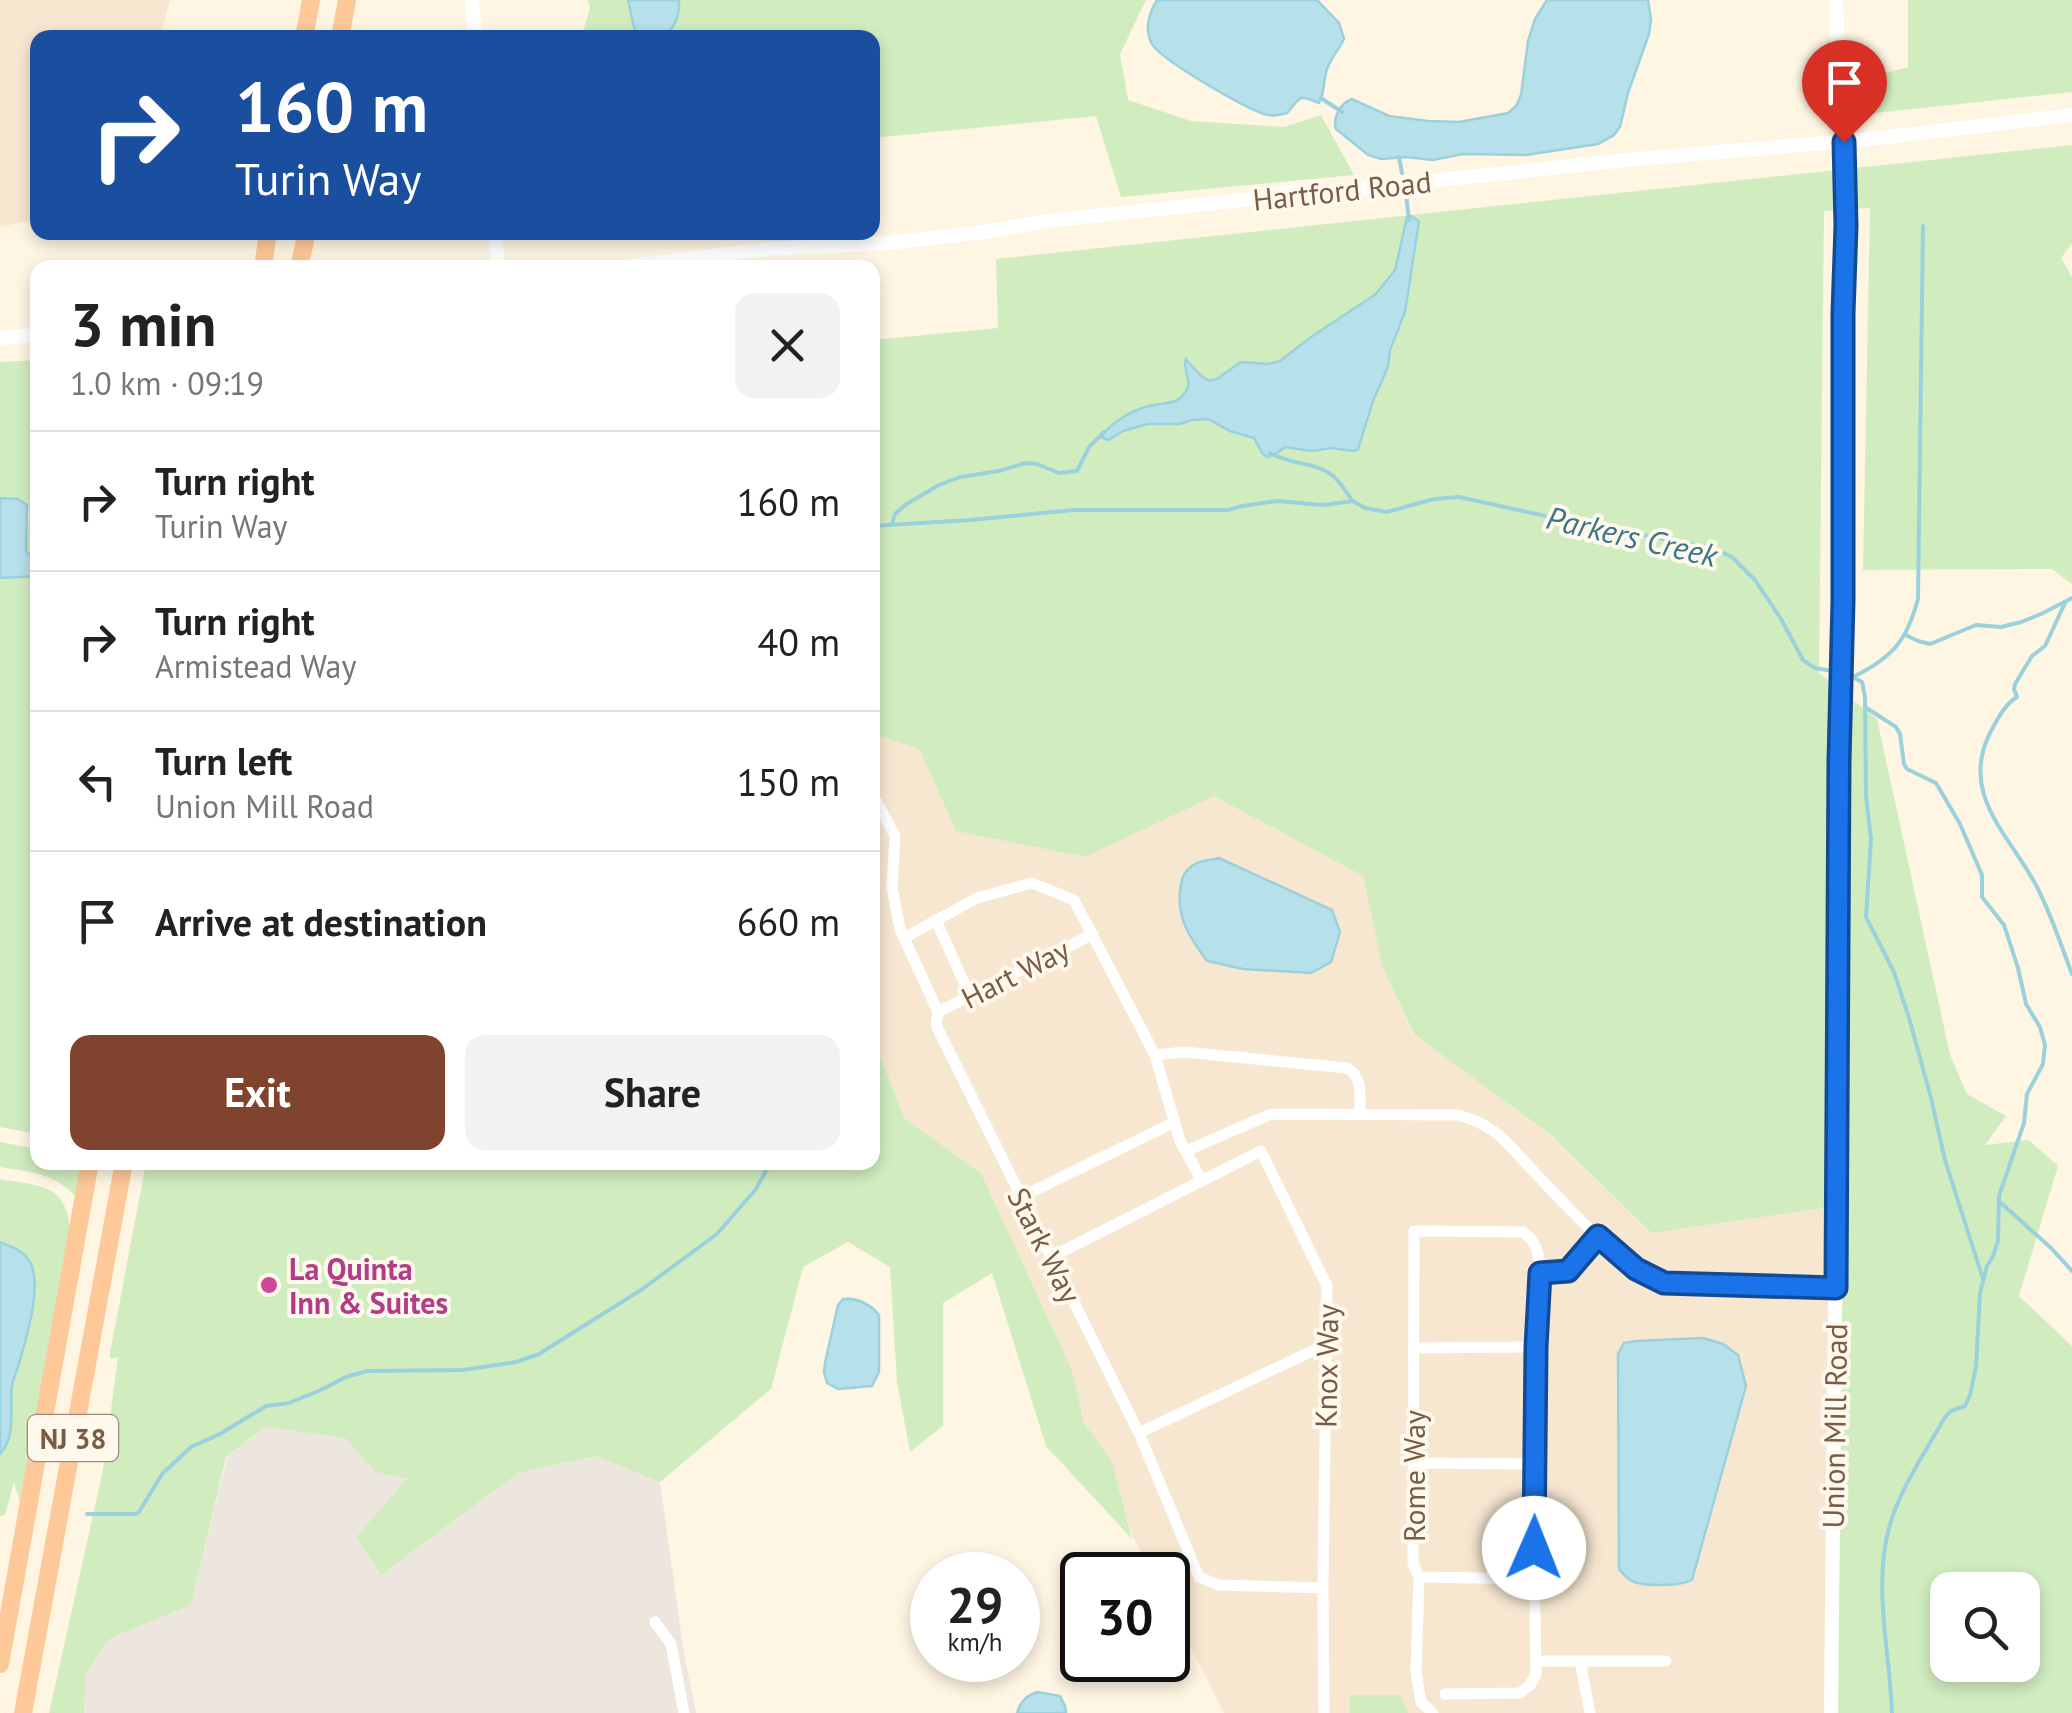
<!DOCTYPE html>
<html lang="en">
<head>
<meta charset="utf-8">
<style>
  body { margin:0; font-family:"PT Sans",sans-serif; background:#f2f2f2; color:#222; height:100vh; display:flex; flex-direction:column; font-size:38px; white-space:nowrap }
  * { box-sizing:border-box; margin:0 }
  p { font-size:32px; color:#767676 }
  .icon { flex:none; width:55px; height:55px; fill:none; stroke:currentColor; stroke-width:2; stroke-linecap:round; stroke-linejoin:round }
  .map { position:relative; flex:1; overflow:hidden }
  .side { position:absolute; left:30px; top:260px; width:850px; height:910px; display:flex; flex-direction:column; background:#fff; border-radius:20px; box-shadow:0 5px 15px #0003 }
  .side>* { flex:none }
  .guide { position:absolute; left:30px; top:30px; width:850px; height:210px; border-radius:20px; box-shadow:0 5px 15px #0003; background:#1a4fa0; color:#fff; overflow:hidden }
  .buttons { position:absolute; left:1930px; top:1572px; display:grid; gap:20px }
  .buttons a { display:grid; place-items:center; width:110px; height:110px; border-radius:20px; background:#fff; box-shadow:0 5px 15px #0003; font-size:50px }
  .speed { position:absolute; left:910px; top:1552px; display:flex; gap:20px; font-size:50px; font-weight:700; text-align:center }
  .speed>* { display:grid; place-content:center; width:130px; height:130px; border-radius:50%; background:#fff; box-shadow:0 5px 15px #0003; line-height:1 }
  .speed small { font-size:25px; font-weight:400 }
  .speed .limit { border:5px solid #111; border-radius:15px; background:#fff; color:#111 }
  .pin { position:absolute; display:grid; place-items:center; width:85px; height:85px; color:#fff; margin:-102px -42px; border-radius:50% 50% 50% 0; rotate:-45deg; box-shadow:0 0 10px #0007 }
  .pin .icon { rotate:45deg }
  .me { position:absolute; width:110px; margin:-55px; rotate:1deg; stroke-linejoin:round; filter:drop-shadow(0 0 8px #0008) }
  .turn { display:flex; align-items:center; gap:35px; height:210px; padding:0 40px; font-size:45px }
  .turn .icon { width:130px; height:130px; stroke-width:2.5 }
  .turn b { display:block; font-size:70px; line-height:85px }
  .round { display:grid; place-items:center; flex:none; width:105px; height:105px; border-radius:20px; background:#f2f2f2 }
  .summary { display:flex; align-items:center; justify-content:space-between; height:170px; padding:0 40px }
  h1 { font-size:60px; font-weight:800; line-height:75px }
  .action { display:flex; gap:20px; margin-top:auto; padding:20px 40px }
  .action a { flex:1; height:115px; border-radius:20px; background:#80442e; color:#fff; font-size:40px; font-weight:800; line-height:115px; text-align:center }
  .action a+a { background:#f2f2f2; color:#222 }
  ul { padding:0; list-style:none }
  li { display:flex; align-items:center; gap:30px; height:140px; padding:0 40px; border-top:2px solid #e0e0e0 }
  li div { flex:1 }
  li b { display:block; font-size:38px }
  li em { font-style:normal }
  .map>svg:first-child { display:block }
</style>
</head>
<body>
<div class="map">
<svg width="2072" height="1713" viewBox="0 0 2072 1713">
  <rect width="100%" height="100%" fill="#fef5e3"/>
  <!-- residential -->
  <path fill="#f7e7d1" d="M0 0H170L160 37 38 38 37 219 0 227Z
    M882 736 920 750 1085 857 1214 795 1363 876 1383 969 1413 1034 1466 1071 1557 1141 1650 1233 1837 1205 1834 1713H1224L1168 1603V1575H1153L1131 1533 1112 1461 1084 1423 1072 1370 981 1173 905 1119 873 1039 872 743Z"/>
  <!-- industrial -->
  <path fill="#ede6de" d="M266 1426 345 1438 375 1472 408 1479 381 1575 518 1473 596 1456 660 1482 684 1654 696 1713H84L86 1672 111 1638 191 1605 227 1457Z"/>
  <!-- green -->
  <path fill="#d1edc0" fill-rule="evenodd" d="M588 0H1146L1120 54 1128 100 1191 121 1284 127 1321 115 1354 175 1121 197 1096 116 873 138 872 38H550L583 32 590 8Z
    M1908 0H2072V92L1847 116 1861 79 1908 67Z
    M2072 145V243L2061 258 2072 277V584L2052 569 1863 570 1870 208 1824 211 1819 673 1877 719 1950 1055 1967 1094 2006 1116 1985 1145 2029 1140 2058 1166 2019 1296 2072 1346V1713H1834L1837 1206 1651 1233 1552 1136 1414 1034 1383 969 1363 876 1214 796 1085 857 956 831 920 750 882 736 873 743V340L998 328 996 259ZM1948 1590H2022V1665H1948Z
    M37 360V555H31L26 551 29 513 26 502 16 498H0V362Z
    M37 576V1134L0 1127V578Z
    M873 1039 905 1119 981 1173 1072 1370 1084 1423 1112 1461 1132 1539 1046 1446 992 1273 943 1303V1426L910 1452 897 1382 890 1267 848 1242 803 1267 771 1389 660 1482 596 1456 518 1473 381 1575 356 1537 407 1479 375 1472 345 1438 265 1427 226 1457 191 1605 111 1638 86 1672 84 1713H49L103 1470 118 1357 110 1359V1353L146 1163 872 1162Z
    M0 1142 37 1149 38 1162 82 1163 76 1197C53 1172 32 1173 0 1167Z
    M0 1179C38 1186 67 1183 70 1230L21 1506 14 1482 5 1515 0 1516Z
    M1350 1695H1401L1408 1713H1350Z"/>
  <!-- water -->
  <path fill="#b6e0ea" stroke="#9bd0dd" stroke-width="2.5" d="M628 0H679C680 30 664 41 636 36Z
    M1157 0H1317L1339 23 1344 39C1339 49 1331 58 1327 69 1323 81 1325 92 1319 103 1298 94 1301 97 1287 113 1279 115 1273 117 1264 114 1245 108 1161 60 1152 44 1144 30 1149 13 1157 0Z
    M1547 0H1648L1651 19 1649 34 1628 93 1620 127 1614 135 1598 144 1526 155 1463 154 1433 160 1406 157 1381 159 1368 155 1336 129C1332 117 1341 103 1352 99L1389 116 1428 121 1459 122 1508 113 1516 106 1521 95 1528 41 1535 19Z
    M1411 216 1419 221 1405 312 1390 350 1388 367 1373 401 1358 449 1354 451 1331 448 1312 451 1285 447 1276 454 1267 457 1262 453 1254 438 1230 431 1208 419 1192 420 1180 424H1148L1123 431 1108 440 1101 437C1112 422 1130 411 1149 406 1163 402 1178 406 1186 391 1193 379 1182 372 1186 359 1213 393 1211 381 1241 362L1268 364 1280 361 1311 337 1376 294 1395 270 1407 217Z
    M0 498 18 499 27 505 26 551 30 555H37V576L0 578Z
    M1219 858 1332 910 1340 932 1331 962 1311 973 1243 969 1207 961C1191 939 1177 920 1180 892 1181 880 1183 871 1195 864 1201 860 1212 860 1219 858Z
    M0 1242C12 1247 25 1251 31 1264 42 1290 26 1337 19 1364 17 1371 13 1379 12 1386 9 1409 17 1436 0 1454Z
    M843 1299C857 1298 870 1304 879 1315V1372L872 1386 838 1389 827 1383 824 1372 825 1363 838 1305Z
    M1703 1338 1723 1344 1738 1355 1746 1386 1692 1580C1680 1586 1645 1587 1632 1581 1626 1578 1623 1574 1619 1569L1618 1354 1624 1343 1636 1341Z
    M1038 1692 1060 1696 1065 1706 1066 1713H1017C1020 1702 1026 1695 1038 1692Z"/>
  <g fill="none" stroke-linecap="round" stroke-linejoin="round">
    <!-- stream -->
    <path stroke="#9bd0dd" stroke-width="4" d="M1321 98 1342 112
      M1399 157 1402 173
      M1406 194 1409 220
      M1270 453C1289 465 1314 461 1332 475 1341 482 1346 493 1353 501
      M892 525 895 514 905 505 939 485 960 477 999 471 1025 463 1037 464 1059 473 1077 471 1089 447 1104 432
      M872 526 970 520 1074 510H1228L1242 506 1277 501 1323 505 1353 501 1365 508 1387 512 1434 499 1459 497 1573 522 1713 548 1732 557 1755 580 1781 619 1803 660 1815 668 1838 672
      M2065 603 2045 646 2032 656 2015 684 2014 689 2017 697C2004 705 1997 720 1990 733 1959 795 2010 835 2037 887 2051 914 2061 945 2072 974
      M1906 635 1918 641 1930 644 1976 625 2001 627 2021 622 2041 614 2072 598
      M1847 674 1862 682 1865 697 1866 796 1871 839 1866 917 1894 972 1909 1018 1931 1098 1945 1160 1983 1279
      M1855 676C1893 657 1907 640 1918 599L1923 226
      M1865 707 1896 727 1900 734 1904 764 1907 769 1936 783 1960 824 1982 875V897L2004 925 2018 968 2026 1004 2040 1027 2045 1045 2043 1064 2027 1094 2024 1123 1999 1196 1998 1241 1993 1256 1987 1266 1980 1293 1976 1367 1970 1395 1965 1406 1951 1411 1945 1417C1925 1453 1900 1488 1889 1528 1873 1587 1890 1653 1892 1713
      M2000 1202 2052 1249 2072 1271
      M87 1514H135L139 1512 162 1474 191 1447 220 1434 266 1406 289 1403 323 1389 346 1377 367 1371 463 1370 516 1362 539 1354 641 1290 717 1234 756 1189 771 1162"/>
    <!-- minor -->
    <path stroke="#fff" stroke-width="11" d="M872 793 895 836 892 887 900 929 938 1012 936 1025 1139 1433 1199 1577 1218 1585 1323 1588
      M936 920 970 996
      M904 938 977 898 1032 883 1074 900 1155 1055 1180 1141 1202 1181
      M938 1012 1093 934
      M1155 1055 1184 1052 1347 1068C1364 1077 1359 1098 1360 1114
      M1186 1151 1271 1114 1458 1115C1499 1126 1508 1145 1536 1174 1569 1208 1620 1267 1664 1283L1836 1288
      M1021 1197 1175 1122
      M1051 1257 1261 1151 1327 1286 1323 1588 1324 1713
      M1414 1348 1536 1347
      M1139 1433 1327 1344
      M1413 1463 1535 1464
      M1419 1577 1535 1579
      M655 1622 671 1644 684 1713
      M1537 1661H1666
      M1580 1661 1590 1713
      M1445 1694 1520 1693 1530 1685 1536 1674 1534 1548 1536 1347 1540 1273 1568 1271 1598 1236
      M1433 1713 1421 1702 1416 1672 1419 1577 1413 1564 1414 1231 1523 1232C1538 1243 1539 1255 1540 1273"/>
    <!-- tertiary -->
    <path stroke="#fff" stroke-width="14" d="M472 0 475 38
      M495 232 498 268
      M612 268 769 249 889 243 984 232 1047 221 1262 198 1295 191 1327 192 1636 159 1862 140 2072 115
      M0 338 38 335
      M1831 1713 1846 226 1836 0"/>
    <!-- trunk -->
    <path stroke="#fec898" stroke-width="18" d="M304 38 311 0
      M340 38 347 0
      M263 268 268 232
      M299 268 307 232
      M0 1664 90 1162
      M23 1713 124 1162"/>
  </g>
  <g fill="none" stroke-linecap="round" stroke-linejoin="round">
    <defs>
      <path id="route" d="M1534 1548 1536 1347 1540 1273 1568 1271 1598 1236 1636 1269 1664 1283 1836 1288 1839 761 1843 600V313L1846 226 1844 142"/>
    </defs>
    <!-- route casing -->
    <use href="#route" stroke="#114b97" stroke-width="25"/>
    <!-- route -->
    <use href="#route" stroke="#1a73e8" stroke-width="18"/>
  </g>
  <!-- markers -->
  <circle fill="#d1479c" stroke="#fff8ec" stroke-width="4" cx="269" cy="1285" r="10"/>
  <g text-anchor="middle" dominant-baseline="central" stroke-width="8" stroke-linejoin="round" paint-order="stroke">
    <!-- shield labels -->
    <rect fill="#fff8ec" stroke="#a18a78" stroke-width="2.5" x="28" y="1415" width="90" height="46" rx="8"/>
    <g font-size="28" font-weight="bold" fill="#795b46">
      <text x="73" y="1438">NJ 38</text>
    </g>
    <!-- street labels -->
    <g font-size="30" fill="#795b46" stroke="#fff8ec">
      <text transform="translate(1342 190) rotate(-6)">Hartford Road</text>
      <text transform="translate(1015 973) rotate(-27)">Hart Way</text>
      <text transform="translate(1045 1245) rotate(63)">Stark Way</text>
      <text transform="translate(1326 1366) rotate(-89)">Knox Way</text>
      <text transform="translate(1834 1426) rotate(-89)">Union Mill Road</text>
      <text transform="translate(1413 1476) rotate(-90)">Rome Way</text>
    </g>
    <!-- hotel labels -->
    <g font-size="30" font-weight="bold" fill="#b23c85" stroke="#fff8ec" text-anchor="start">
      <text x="289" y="1268">La Quinta<tspan x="289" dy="34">Inn &amp; Suites</tspan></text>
    </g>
    <!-- water labels -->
    <g font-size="32" font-style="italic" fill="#3b7787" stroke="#fff8ec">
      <text transform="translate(1632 536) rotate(13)">Parkers Creek</text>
    </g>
  </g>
</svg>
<div class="buttons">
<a><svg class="icon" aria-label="search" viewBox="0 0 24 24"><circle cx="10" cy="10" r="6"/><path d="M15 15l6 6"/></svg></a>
</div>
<div class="speed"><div>29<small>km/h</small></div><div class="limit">30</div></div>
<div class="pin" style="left:1844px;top:142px;background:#d93025"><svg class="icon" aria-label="arrive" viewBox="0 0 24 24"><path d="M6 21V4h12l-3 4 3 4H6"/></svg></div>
<svg class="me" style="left:1534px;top:1548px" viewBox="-20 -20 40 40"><circle r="19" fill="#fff"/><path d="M0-13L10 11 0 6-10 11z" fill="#1a73e8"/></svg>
<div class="guide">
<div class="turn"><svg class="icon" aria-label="right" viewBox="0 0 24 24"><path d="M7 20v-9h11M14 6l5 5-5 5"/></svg><div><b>160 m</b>Turin Way</div></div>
</div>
<section class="side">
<div class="summary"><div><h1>3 min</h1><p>1.0 km · 09:19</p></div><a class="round"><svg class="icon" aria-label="close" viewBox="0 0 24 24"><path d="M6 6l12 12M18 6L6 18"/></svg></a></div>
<ul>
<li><svg class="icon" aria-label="right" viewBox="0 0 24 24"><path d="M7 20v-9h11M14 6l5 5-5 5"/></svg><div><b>Turn right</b><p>Turin Way</p></div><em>160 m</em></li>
<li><svg class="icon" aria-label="right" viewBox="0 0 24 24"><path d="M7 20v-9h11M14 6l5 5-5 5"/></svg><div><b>Turn right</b><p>Armistead Way</p></div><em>40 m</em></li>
<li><svg class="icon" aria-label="left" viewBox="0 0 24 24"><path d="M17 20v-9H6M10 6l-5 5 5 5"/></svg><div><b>Turn left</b><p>Union Mill Road</p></div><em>150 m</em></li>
<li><svg class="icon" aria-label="arrive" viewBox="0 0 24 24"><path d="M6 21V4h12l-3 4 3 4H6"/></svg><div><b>Arrive at destination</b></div><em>660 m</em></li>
</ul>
<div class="action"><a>Exit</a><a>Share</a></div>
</section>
</div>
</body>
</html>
